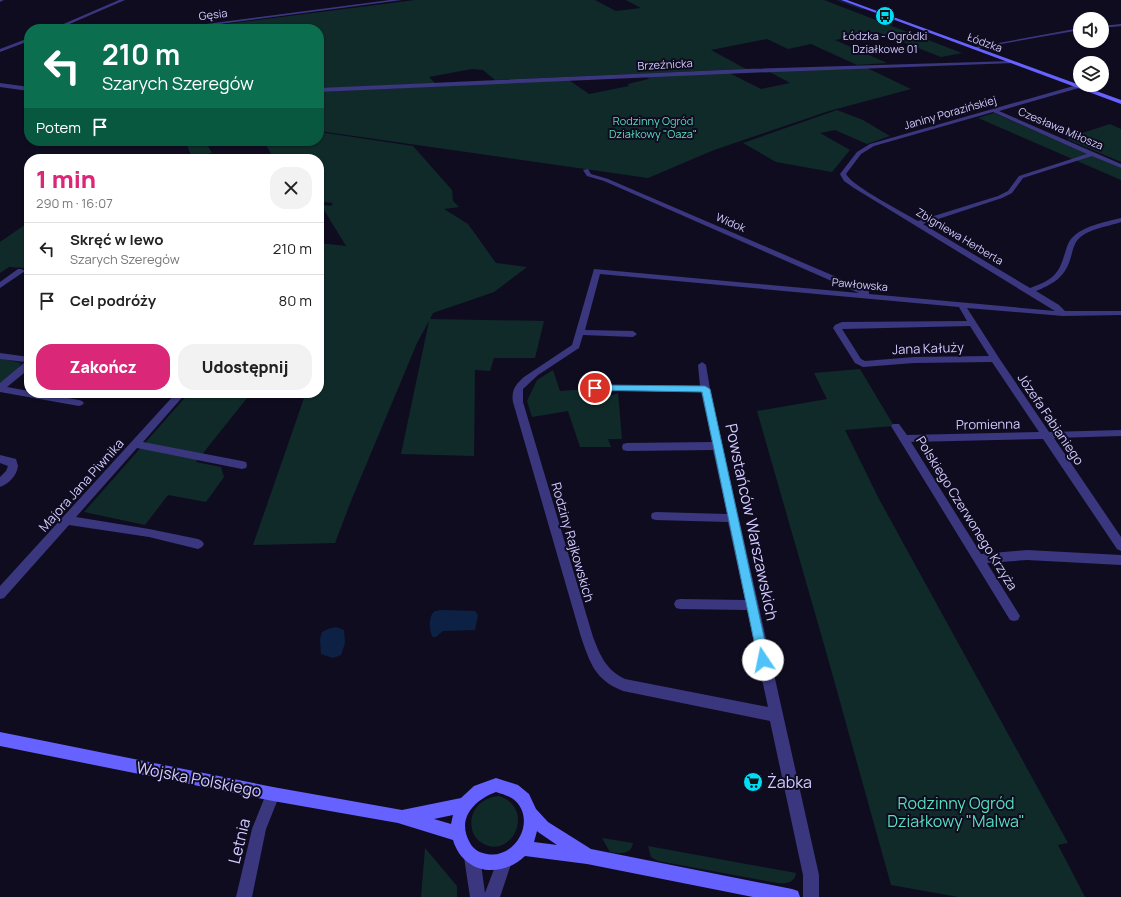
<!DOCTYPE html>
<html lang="pl">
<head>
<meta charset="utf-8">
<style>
  body { margin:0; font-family:Manrope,sans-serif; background:#f2f2f2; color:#222; height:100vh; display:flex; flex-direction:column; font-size:15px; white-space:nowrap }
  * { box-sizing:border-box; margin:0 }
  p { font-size:13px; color:#767676 }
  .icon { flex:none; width:22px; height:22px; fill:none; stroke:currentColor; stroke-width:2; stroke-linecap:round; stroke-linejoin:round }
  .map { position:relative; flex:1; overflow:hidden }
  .side { position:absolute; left:24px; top:154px; width:300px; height:244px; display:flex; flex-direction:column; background:#fff; border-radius:16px; box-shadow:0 1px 3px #0004 }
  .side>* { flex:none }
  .hud { position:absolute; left:24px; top:24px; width:300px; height:122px; border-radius:16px; box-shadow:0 1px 3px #0004; background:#0b6e4f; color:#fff; overflow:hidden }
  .controls { position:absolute; left:1073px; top:12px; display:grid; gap:8px }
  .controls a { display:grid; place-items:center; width:36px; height:36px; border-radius:50%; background:#fff; box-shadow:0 1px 3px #0004; font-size:20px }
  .pin { position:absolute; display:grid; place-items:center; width:34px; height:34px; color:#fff; margin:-17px; border:2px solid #fff; border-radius:50%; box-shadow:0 1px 4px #0007 }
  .me { position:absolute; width:44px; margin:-22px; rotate:349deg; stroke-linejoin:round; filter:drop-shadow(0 0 3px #0008) }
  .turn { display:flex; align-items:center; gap:14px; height:84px; padding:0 12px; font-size:18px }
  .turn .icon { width:52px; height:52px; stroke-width:2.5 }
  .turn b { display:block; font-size:28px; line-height:34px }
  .then { display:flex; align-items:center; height:38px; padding:0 12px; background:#0003; gap:8px; font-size:15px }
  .round { display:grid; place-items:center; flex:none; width:42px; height:42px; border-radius:16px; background:#f2f2f2 }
  .head { display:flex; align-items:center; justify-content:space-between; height:68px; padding:0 12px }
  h1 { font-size:24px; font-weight:800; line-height:30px; color:#db2777 }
  .action { display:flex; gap:8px; margin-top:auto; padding:8px 12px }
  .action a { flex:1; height:46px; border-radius:16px; background:#db2777; color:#fff; font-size:16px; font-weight:800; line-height:46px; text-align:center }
  .action a+a { background:#f2f2f2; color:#222 }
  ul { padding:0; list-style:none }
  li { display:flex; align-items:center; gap:12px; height:52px; padding:0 12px; border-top:1px solid #e0e0e0 }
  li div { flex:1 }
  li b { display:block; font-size:15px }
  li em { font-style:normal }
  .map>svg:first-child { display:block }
</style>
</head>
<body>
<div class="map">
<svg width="1121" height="897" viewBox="0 0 1121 897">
  <rect width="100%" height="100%" fill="#100c20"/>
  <!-- green -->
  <path fill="#0f2a29" d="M415 0H595L616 11 641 8 626 0H824L962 53 941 57 877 32 835 40 887 63 857 65 811 44 788 49 767 39 711 50 746 69 495 80 483 70 472 69 429 77 435 83 319 89V29H203L202 27Z
    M867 68 911 89 829 111 714 150 648 178 319 131V92L569 80 589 94 629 86 628 84 649 79 646 76 729 73 761 89 790 83 768 71Z
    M837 110 863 120 890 136 867 144 835 130 820 133 850 150 832 172 776 162 743 143Z
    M994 113 1121 168V180L978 118Z
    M1110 124 1121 129V162L1067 139 1071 138 1070 137Z
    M319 132 413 146 452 190 453 201 459 207 444 209 468 224 496 263 527 267 494 292 433 313 430 319 544 321 535 358H494L490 371 475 370 474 456 401 454 429 321 417 343 351 501 335 543 253 545 304 398 289 396 291 393H319V243L346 246 321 205 331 206 333 203 319 201V159H274L264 141H319Z
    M185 141H205L212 153 192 157Z
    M29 222V266L26 268 9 267 0 273V242Z
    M0 358 21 363 18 369 0 384Z
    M860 369 894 426 845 430 879 499 1068 843 1058 845 1085 897H958L891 885 827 655 757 411 827 399 814 373Z
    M553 370 560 391 587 389 590 396H610L618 393 622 439H608L611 447H580L568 411 532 417 527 401 537 380Z
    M189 393H251L196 462 221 467 224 477 206 502 168 495 145 525 84 512Z
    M499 796C537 809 511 861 482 843 477 840 473 835 472 829 468 811 482 797 499 796Z
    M602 838 633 843C631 855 620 854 610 852Z
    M648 846 796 873C795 883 785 884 777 883L658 861 651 857Z
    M425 848 457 886V897H421Z"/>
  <!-- water -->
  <path fill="#0c2144" d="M442 610 475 611 478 615 475 630 443 631 436 637H433C429 632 428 615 435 611 436 611 441 610 442 610Z
    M336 627 344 630 345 643 341 655 333 658 321 654 320 639 322 632 328 629Z"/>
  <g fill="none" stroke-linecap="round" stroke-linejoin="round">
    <!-- stream -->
    <path stroke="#0c2144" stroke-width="1.5" d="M838 0 863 9"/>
    <!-- minor -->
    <path fill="#3a377f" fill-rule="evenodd" d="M0 0H4L0 2Z
      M119 0H125L58 29H52Z
      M390 0H402L181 29H168Z
      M1121 24V26L1102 28V26Z
      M1080 28V30L973 49 971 48Z
      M29 38V41L0 52V49Z
      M1012 61 1014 63 746 73 319 92V88L746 69Z
      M0 83 29 87V91L0 87Z
      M1077 85 1080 87 1079 88 999 111 1121 164V168L1092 156 1023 178 1012 193 1002 198 923 224 1030 288C1049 281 1058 277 1064 256 1066 251 1067 244 1071 239 1082 226 1105 222 1121 218V222C1107 227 1085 229 1076 242 1073 247 1072 254 1070 260 1064 278 1053 284 1036 291L1059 305 1065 311H1121V315L1063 316 967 308 999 358 1049 432 1121 430V436L1054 438 1121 537V551L1117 549 1043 439 911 442 981 554 1027 550 1121 555V565L1027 560 987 563 1020 616 1018 620 1014 621 1010 620 891 426 893 424H899L907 435 1039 432 992 362 914 363 863 367 855 363 833 328 835 325 842 322 967 321 959 307 600 274 585 330 633 331 637 334 633 337 583 335 579 348 538 375 523 389V402L593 637C600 655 606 670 625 679L768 707 747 610 680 609 676 608 674 604 676 600 680 599 745 600 728 522 656 520 652 519 651 516 652 513 656 512 727 514 713 450 627 451 623 450 622 447 623 444 627 443 712 442 701 392 595 391 590 388 595 385 700 386 698 365 702 362 706 365 710 389 819 875V897H803V875L770 721 623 691C595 680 590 663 581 637L513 402C511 390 516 384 524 377L572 345 594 269 859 293 604 181 587 176 583 170 588 169 591 174 608 179 869 291V294L1055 311 854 188 844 181 840 174 857 152 870 144ZM993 112 1087 154 1019 176 1008 191 998 196 918 221C903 212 853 187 846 174L861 154 874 146ZM970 326 989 356 914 357 865 361 861 359 842 329Z
      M18 269H21L25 271 0 288V282Z
      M0 353 29 357V369L7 387 29 391V393H40L79 400 82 401 84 403 82 405 79 406 0 392V383L25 362 0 359Z
      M176 393H186L143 442 242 461 246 462 247 465 246 468 242 469 137 448 76 517 149 529 198 539 202 541 204 544 202 547 198 549 149 537 69 525 4 598 0 599V586Z
      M0 455 16 459 18 466C17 475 9 484 0 487V477L6 471 8 466 0 463Z
      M273 787 278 789 280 794 266 829 252 897H236L252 829 268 789Z"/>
    <!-- tertiary -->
    <path fill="#3a377f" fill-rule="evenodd" d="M472 849 477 852 480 857 485 893 499 856 504 853 509 856 512 861 500 897H470L464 857 467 852Z"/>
    <!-- secondary -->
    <path fill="#6662ff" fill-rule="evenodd" d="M841 0H847L1121 100V104Z
      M0 732 273 787 402 810 461 798 474 786 496 778 518 785 529 794 536 809 548 822 591 849 792 889 798 891 800 897H753L587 864 525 856C501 879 463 874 453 840L398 823 273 801 0 746ZM496 792C505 795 514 797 519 805 534 827 512 859 487 854 480 853 474 850 470 843 456 819 474 800 496 792ZM453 815 451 824 434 819ZM537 831 538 832 557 845 534 842Z"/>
  </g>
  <!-- route -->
  <path fill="#4fc3f7" stroke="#337fa1" d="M595 385 705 386 710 389 769 660 768 663 763 665 759 663 758 660 702 392 592 390 591 388Z"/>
  <!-- icons -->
  <defs>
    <symbol id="bus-disc" viewBox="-11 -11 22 22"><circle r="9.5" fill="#00ddf6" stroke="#100c20"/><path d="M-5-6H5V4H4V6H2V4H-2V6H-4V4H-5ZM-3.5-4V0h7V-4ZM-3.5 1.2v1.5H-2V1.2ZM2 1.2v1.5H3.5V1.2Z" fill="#111"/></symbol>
    <symbol id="supermarket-disc" viewBox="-11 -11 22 22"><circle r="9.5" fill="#00ddf6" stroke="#100c20"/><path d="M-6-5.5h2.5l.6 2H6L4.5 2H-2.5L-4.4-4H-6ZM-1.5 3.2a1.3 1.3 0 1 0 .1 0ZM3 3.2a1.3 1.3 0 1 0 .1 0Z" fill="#111"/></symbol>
  </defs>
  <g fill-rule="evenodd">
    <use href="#bus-disc" x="874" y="5" width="22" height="22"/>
    <use href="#supermarket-disc" x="742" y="771" width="22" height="22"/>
  </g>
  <g text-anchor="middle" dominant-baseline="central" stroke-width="4" stroke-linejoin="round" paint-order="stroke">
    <!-- far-street labels -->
    <g font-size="11" fill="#d1cbff" stroke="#100c20">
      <text transform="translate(213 14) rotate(-7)">Gęsia</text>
      <text transform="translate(985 42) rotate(20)">Łódzka</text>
      <text transform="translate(665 64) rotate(-3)">Brzeźnicka</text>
      <text transform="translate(950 112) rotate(-16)">Janiny Porazińskiej</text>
      <text transform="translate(1061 128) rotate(23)">Czesława Miłosza</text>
      <text transform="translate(731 222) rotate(23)">Widok</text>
      <text transform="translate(960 236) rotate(31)">Zbigniewa Herberta</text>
      <text transform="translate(860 284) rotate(5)">Pawłowska</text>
    </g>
    <!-- far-poi labels -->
    <g font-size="11" fill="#d1cbff" stroke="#100c20">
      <text x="885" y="35">Łódzka - Ogródki<tspan x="885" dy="13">Działkowe 01</tspan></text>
    </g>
    <!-- far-park labels -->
    <g font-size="11" fill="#57dfbd" stroke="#100c20">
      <text x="653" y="120">Rodzinny Ogród<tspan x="653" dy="13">Działkowy "Oaza"</tspan></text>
    </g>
    <!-- street labels -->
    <g font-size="13" fill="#d1cbff" stroke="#100c20">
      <text transform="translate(928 348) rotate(-2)">Jana Kałuży</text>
      <text transform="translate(1051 419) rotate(56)">Józefa Fabianiego</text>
      <text transform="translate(988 424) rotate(-1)">Promienna</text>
      <text transform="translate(81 485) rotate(-48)">Majora Jana Piwnika</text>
      <text transform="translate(967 513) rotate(58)">Polskiego Czerwonego Krzyża</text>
      <text transform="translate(573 542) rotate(74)">Rodziny Rajkowskich</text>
    </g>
    <!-- near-street labels -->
    <g font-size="16" fill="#d1cbff" stroke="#100c20">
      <text transform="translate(752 522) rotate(78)">Powstańców Warszawskich</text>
      <text transform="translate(199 779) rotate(11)">Wojska Polskiego</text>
      <text transform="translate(239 841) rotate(-76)">Letnia</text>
    </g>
    <!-- near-poi labels -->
    <g font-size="16" fill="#d1cbff" stroke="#100c20" text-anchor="start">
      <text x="767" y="782">Żabka</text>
    </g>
    <!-- near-park labels -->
    <g font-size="16" fill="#57dfbd" stroke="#100c20">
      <text x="956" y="803">Rodzinny Ogród<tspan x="956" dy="18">Działkowy "Malwa"</tspan></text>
    </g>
  </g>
</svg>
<div class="controls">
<a><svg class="icon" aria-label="sound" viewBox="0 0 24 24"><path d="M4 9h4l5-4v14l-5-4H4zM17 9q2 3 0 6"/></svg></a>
<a><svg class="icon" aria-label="layers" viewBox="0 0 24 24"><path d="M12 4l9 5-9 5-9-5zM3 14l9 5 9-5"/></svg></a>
</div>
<div class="pin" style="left:595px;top:388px;background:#d93025"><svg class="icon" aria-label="arrive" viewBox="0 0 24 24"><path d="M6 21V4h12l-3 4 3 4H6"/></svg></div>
<svg class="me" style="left:763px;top:660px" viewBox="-20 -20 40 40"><circle r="19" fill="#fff"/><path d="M0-13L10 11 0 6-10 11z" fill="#4fc3f7"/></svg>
<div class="hud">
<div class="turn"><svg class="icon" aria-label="left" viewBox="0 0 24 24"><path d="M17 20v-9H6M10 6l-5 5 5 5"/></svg><div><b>210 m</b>Szarych Szeregów</div></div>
<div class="then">Potem<svg class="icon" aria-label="arrive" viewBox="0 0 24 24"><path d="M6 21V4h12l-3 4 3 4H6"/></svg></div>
</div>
<section class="side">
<div class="head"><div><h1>1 min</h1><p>290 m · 16:07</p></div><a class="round"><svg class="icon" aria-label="close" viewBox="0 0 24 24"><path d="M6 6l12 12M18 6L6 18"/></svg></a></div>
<ul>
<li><svg class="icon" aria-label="left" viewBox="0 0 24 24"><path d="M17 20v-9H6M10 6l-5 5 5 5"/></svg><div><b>Skręć w lewo</b><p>Szarych Szeregów</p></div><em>210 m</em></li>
<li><svg class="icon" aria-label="arrive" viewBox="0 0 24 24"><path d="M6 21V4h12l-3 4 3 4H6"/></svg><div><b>Cel podróży</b></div><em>80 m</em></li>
</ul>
<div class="action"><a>Zakończ</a><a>Udostępnij</a></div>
</section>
</div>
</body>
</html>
